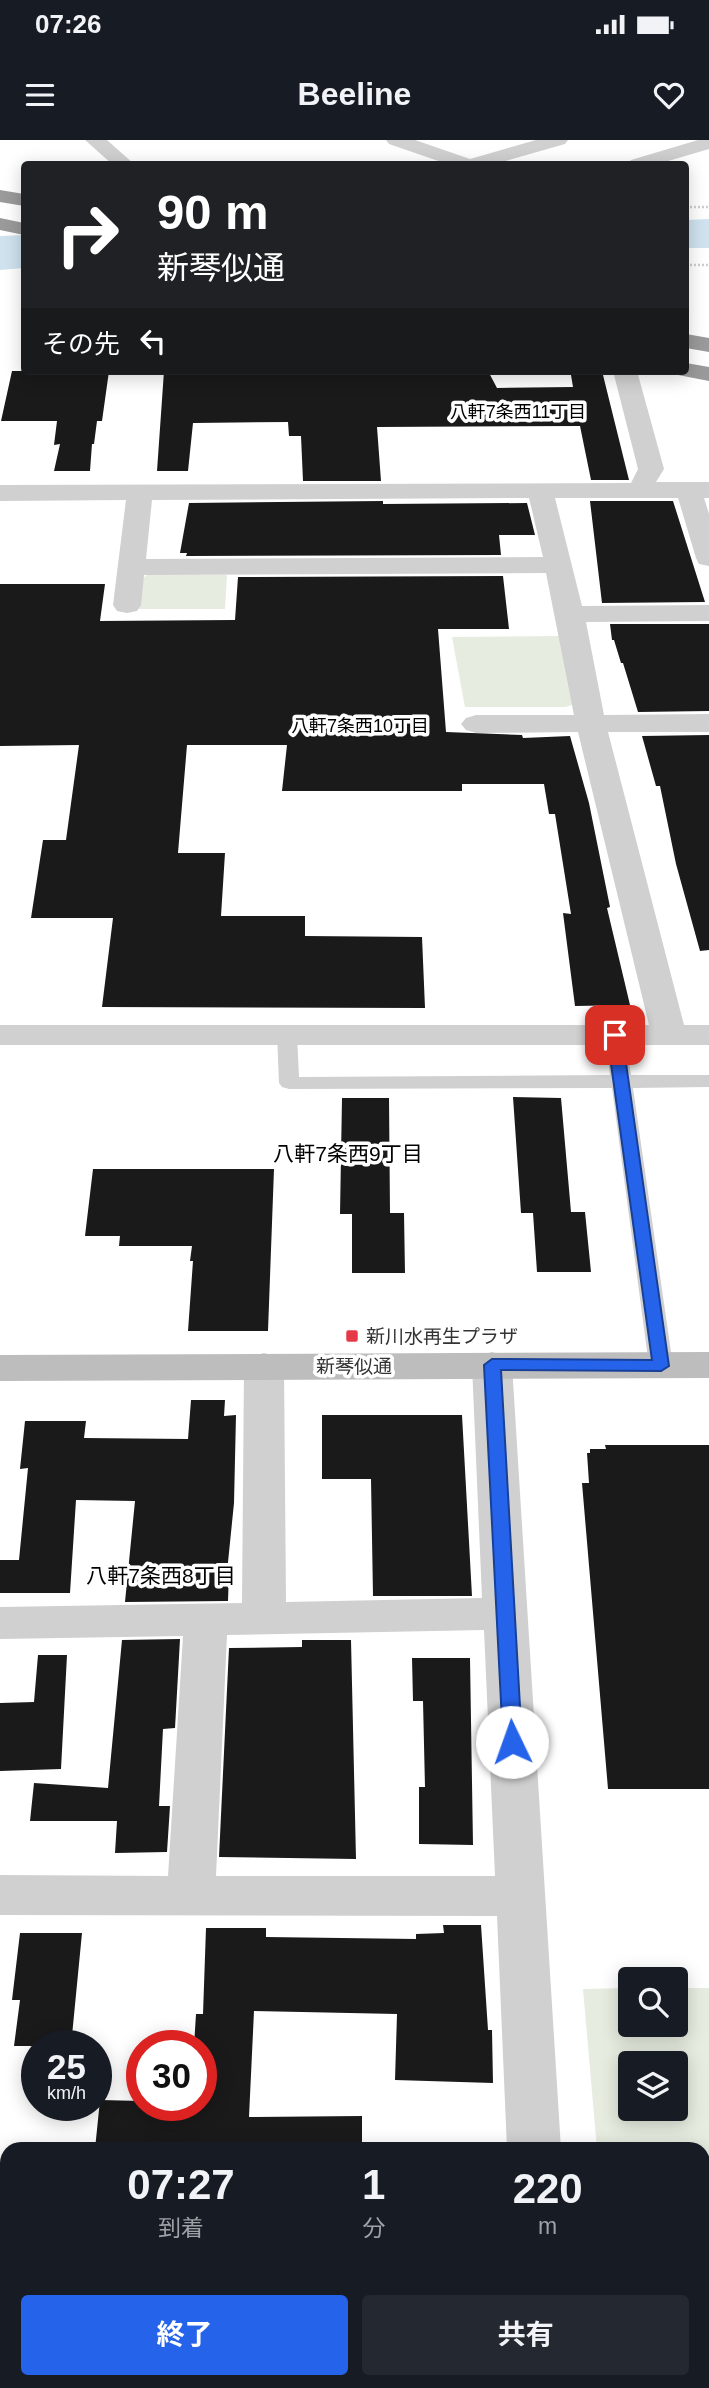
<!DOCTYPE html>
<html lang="ja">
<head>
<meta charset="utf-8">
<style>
  body { margin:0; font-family:Arial,"Noto Sans JP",sans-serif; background:#242831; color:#f1f3f6; height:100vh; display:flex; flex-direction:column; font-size:26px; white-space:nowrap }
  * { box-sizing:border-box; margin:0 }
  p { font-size:23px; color:#9ea1a6 }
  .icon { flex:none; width:38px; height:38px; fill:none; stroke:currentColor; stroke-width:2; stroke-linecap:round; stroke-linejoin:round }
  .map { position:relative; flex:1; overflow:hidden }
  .side { position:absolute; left:0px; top:2002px; width:710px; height:247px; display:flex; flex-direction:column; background:#171b24; border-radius:21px 21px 0 0; box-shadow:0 4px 18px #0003 }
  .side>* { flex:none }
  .guide { position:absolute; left:21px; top:21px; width:668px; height:214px; border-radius:7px; box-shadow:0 4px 18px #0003; background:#202124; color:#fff; overflow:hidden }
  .fabs { position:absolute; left:618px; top:1827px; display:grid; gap:14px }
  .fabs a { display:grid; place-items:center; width:70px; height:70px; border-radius:7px; background:#171b24; box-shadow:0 4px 18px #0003; font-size:35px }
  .speed { position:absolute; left:21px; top:1890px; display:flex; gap:14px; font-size:35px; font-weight:700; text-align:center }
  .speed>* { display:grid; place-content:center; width:91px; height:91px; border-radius:50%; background:#171b24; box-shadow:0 4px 18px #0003; line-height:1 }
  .speed small { font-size:18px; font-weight:400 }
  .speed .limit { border:10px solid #d22; background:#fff; color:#111 }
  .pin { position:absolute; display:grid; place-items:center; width:60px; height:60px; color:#fff; margin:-30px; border-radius:14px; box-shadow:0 4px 10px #0006 }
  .me { position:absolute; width:77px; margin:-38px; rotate:357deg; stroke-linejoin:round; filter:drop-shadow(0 0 5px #0008) }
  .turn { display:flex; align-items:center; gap:24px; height:147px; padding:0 21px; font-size:32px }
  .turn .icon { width:91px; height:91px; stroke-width:2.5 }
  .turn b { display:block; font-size:49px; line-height:60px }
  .then { display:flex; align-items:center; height:66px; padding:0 21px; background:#0003; gap:14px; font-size:26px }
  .eta { display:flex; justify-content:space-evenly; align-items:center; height:119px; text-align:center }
  .eta b { font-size:42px; font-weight:700; line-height:49px }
  .button { display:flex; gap:14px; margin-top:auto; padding:14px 21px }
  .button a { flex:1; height:80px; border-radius:7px; background:#2563eb; color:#fff; font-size:28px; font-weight:700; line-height:80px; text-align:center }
  .button a+a { background:#242831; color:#f1f3f6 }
  .status { display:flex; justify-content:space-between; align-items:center; height:49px; padding:0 35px; background:#171b24; direction:ltr }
  .status svg { height:19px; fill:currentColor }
  header { display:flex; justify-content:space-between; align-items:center; height:91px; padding:0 21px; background:#171b24; font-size:32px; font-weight:700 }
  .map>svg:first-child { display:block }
</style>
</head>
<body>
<div class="status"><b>07:26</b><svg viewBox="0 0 49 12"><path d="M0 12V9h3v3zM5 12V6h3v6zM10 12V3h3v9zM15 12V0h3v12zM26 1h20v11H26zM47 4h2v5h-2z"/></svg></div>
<header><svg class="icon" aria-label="menu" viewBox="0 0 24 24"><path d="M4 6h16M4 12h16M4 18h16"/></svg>Beeline<svg class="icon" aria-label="heart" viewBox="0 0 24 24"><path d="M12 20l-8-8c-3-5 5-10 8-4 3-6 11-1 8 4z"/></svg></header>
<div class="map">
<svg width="709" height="2248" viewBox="0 0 709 2248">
  <rect width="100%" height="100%" fill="#fff"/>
  <!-- green -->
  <path fill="#e6ecdf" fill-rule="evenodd" d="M148 434 227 435 225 469H136L142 439Z
    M560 496 574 564 566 567H465L452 497Z
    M630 1848V1885H676V1848H709V2124H704V2009H597L583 1849ZM630 1923H676V1969H630Z"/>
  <!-- water -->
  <path fill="#cfe2ee" d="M709 79V108H686V80Z
    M24 95V128L0 130V96Z"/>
  <!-- building -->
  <path fill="#1a1a1a" d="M12 231H109L102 281H97L94 304H92L90 331H54L60 304 54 305 57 281H1Z
    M164 231H488L497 248 573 247 571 235H603L629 340H591L580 286 377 287 381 341H303L301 296H289L288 282 193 283 188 331H157Z
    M383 361V364L527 363 535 395H499L501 415 186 416 187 413H180L189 363Z
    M590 361H673L705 462 602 463Z
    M503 436 509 489H438L446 592 522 595 523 598 570 596 589 663 610 767 607 768 630 865 575 866 563 773 571 774 555 674H549L544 644H462V651H282L287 605H187L178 713H225L221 776H305V796L422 797 425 868 102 867 113 778H31L43 700H66L79 605 0 606V444H105L100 481 235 480 238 437Z
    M610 484H709V571L638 572 623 523H621L614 500H612Z
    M709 595V810L700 811 676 724 660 646H656L642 596Z
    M513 957 561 958 571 1072H585L591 1132H537L533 1073H521Z
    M342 958H389L390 1073H404L405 1133H352V1074H340Z
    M93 1029H274L268 1191H188L193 1121H190L192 1106H119L120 1096H85Z
    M191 1260H225L224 1276 236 1275 234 1363 227 1432H229L228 1461 125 1462 135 1361 76 1360 70 1453H0V1420H19L28 1328 20 1329 25 1281H86L84 1298 188 1299Z
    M322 1275H462L472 1456H373L371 1339H322Z
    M605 1305H709V1649H608L582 1343H589L587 1313H590V1309H606Z
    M180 1499 175 1588 163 1589 159 1666H170L167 1712 115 1713 117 1681H30L34 1643 108 1648 122 1500Z
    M302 1500H351L356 1719 219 1717 229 1508 302 1507Z
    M38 1515H67L61 1629 0 1631V1563L34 1562Z
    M412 1518H470L473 1705 419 1704V1647H425L423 1561H413Z
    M443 1785H481L488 1890H492L493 1943 395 1940 397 1874 254 1871 249 1977 362 1976V2009H95L100 1960 142 1961V1965H201V1906H194L196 1874H203L206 1788H266V1797L416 1799V1794L444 1793Z
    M20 1793H82L71 1906H14L20 1860H12Z"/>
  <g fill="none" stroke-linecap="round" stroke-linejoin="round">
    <!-- path -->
    <path stroke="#cdcdcd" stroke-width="2.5" stroke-dasharray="2 2" stroke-linecap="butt" d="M686 67H709
      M686 125H709"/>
    <!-- lane -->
    <path fill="#d0d0d0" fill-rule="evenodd" d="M287 888 294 890 297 894 299 937 610 935 605 895 608 891H622L625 895 631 935H709V947L633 948 673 1226 669 1232 661 1234 653 1232 649 1226 612 948 289 949 282 947 279 943 277 894 280 890Z"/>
    <!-- street -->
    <path fill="#d0d0d0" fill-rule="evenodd" d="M85 0H107L134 24H112Z
      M386 0H415L470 19 536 0H568L565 4 495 24H447L389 4Z
      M698 0H709V9L658 24H628L631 20Z
      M613 231H637L664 329 656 342H709V358H704L709 374V426L699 424 696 418 678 358H555L582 466 709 465V481L586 482 604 575 709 574V592H608L684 885H709V905H0V885H649L578 592 476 593 466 590 461 584 466 578 476 575H574L546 433 144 435 141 465 137 471 127 473 117 471 113 465 126 360 0 361V345L631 343 638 329ZM529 358 543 417 146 419 152 360Z
      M492 1212 506 1216 512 1225 561 2009H507L497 1776 0 1775V1735L168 1736 183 1496 0 1499V1467L242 1463 244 1226 250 1217 264 1213 278 1217 284 1226 286 1462 482 1458 472 1225 478 1216ZM484 1490 495 1736H216L227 1495Z
      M0 2147H7V2197H0Z
      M704 2154H709V2206L704 2205Z"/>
    <!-- secondary -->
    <path fill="#bdbdbd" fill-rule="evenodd" d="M709 1212V1238L0 1241V1215Z"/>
    <!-- highway -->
    <path fill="#9a9a9a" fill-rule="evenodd" d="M0 50 24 54V66L0 62Z
      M0 78 24 83V95L0 90Z
      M686 194 709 198V212L686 208Z
      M686 223 709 227V241L678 235 675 231H686Z"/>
  </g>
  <!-- route -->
  <path fill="#2563eb" stroke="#184099" stroke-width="2" d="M615 890 622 895 669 1226 661 1231 501 1230 522 1602 519 1607 512 1609 506 1607 503 1602 484 1225 492 1219 652 1220 607 895Z"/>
  <!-- markers -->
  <rect fill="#e63946" stroke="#fff" stroke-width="2.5" x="345" y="1189" width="14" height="14" rx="3.5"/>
  <g text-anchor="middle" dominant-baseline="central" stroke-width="7" stroke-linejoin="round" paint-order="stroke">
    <!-- far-neighbourhood labels -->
    <g font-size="18" fill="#000" stroke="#fff">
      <text x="518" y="272">八軒7条西11丁目</text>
      <text x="360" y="586">八軒7条西10丁目</text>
    </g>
    <!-- poi labels -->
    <g font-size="19" fill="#333" stroke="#fff" text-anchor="start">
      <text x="366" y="1196">新川水再生プラザ</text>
    </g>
    <!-- street labels -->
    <g font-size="19" fill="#333" stroke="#fff">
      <text x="354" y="1226">新琴似通</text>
    </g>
    <!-- neighbourhood labels -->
    <g font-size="21" fill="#000" stroke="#fff">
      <text x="348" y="1013">八軒7条西9丁目</text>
      <text x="161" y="1435">八軒7条西8丁目</text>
    </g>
  </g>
</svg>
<div class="fabs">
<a><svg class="icon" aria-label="search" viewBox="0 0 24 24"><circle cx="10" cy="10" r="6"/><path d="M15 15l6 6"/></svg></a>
<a><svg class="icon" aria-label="layers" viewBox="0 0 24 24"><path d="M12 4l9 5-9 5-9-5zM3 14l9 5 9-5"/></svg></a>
</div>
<div class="speed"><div>25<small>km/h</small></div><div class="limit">30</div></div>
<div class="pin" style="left:615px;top:895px;background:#d93025"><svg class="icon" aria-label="arrive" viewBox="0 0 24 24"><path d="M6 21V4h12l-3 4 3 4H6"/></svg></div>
<svg class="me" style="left:512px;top:1602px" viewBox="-20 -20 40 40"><circle r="19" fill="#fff"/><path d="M0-13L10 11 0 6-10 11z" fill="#2563eb"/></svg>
<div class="guide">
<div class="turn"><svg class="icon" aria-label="right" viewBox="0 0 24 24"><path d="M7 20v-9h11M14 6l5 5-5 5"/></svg><div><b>90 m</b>新琴似通</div></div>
<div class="then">その先<svg class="icon" aria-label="left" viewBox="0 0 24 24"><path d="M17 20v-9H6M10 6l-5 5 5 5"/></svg></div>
</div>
<section class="side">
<div class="eta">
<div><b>07:27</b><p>到着</p></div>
<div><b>1</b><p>分</p></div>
<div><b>220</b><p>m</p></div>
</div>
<div class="button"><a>終了</a><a>共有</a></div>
</section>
</div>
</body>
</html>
